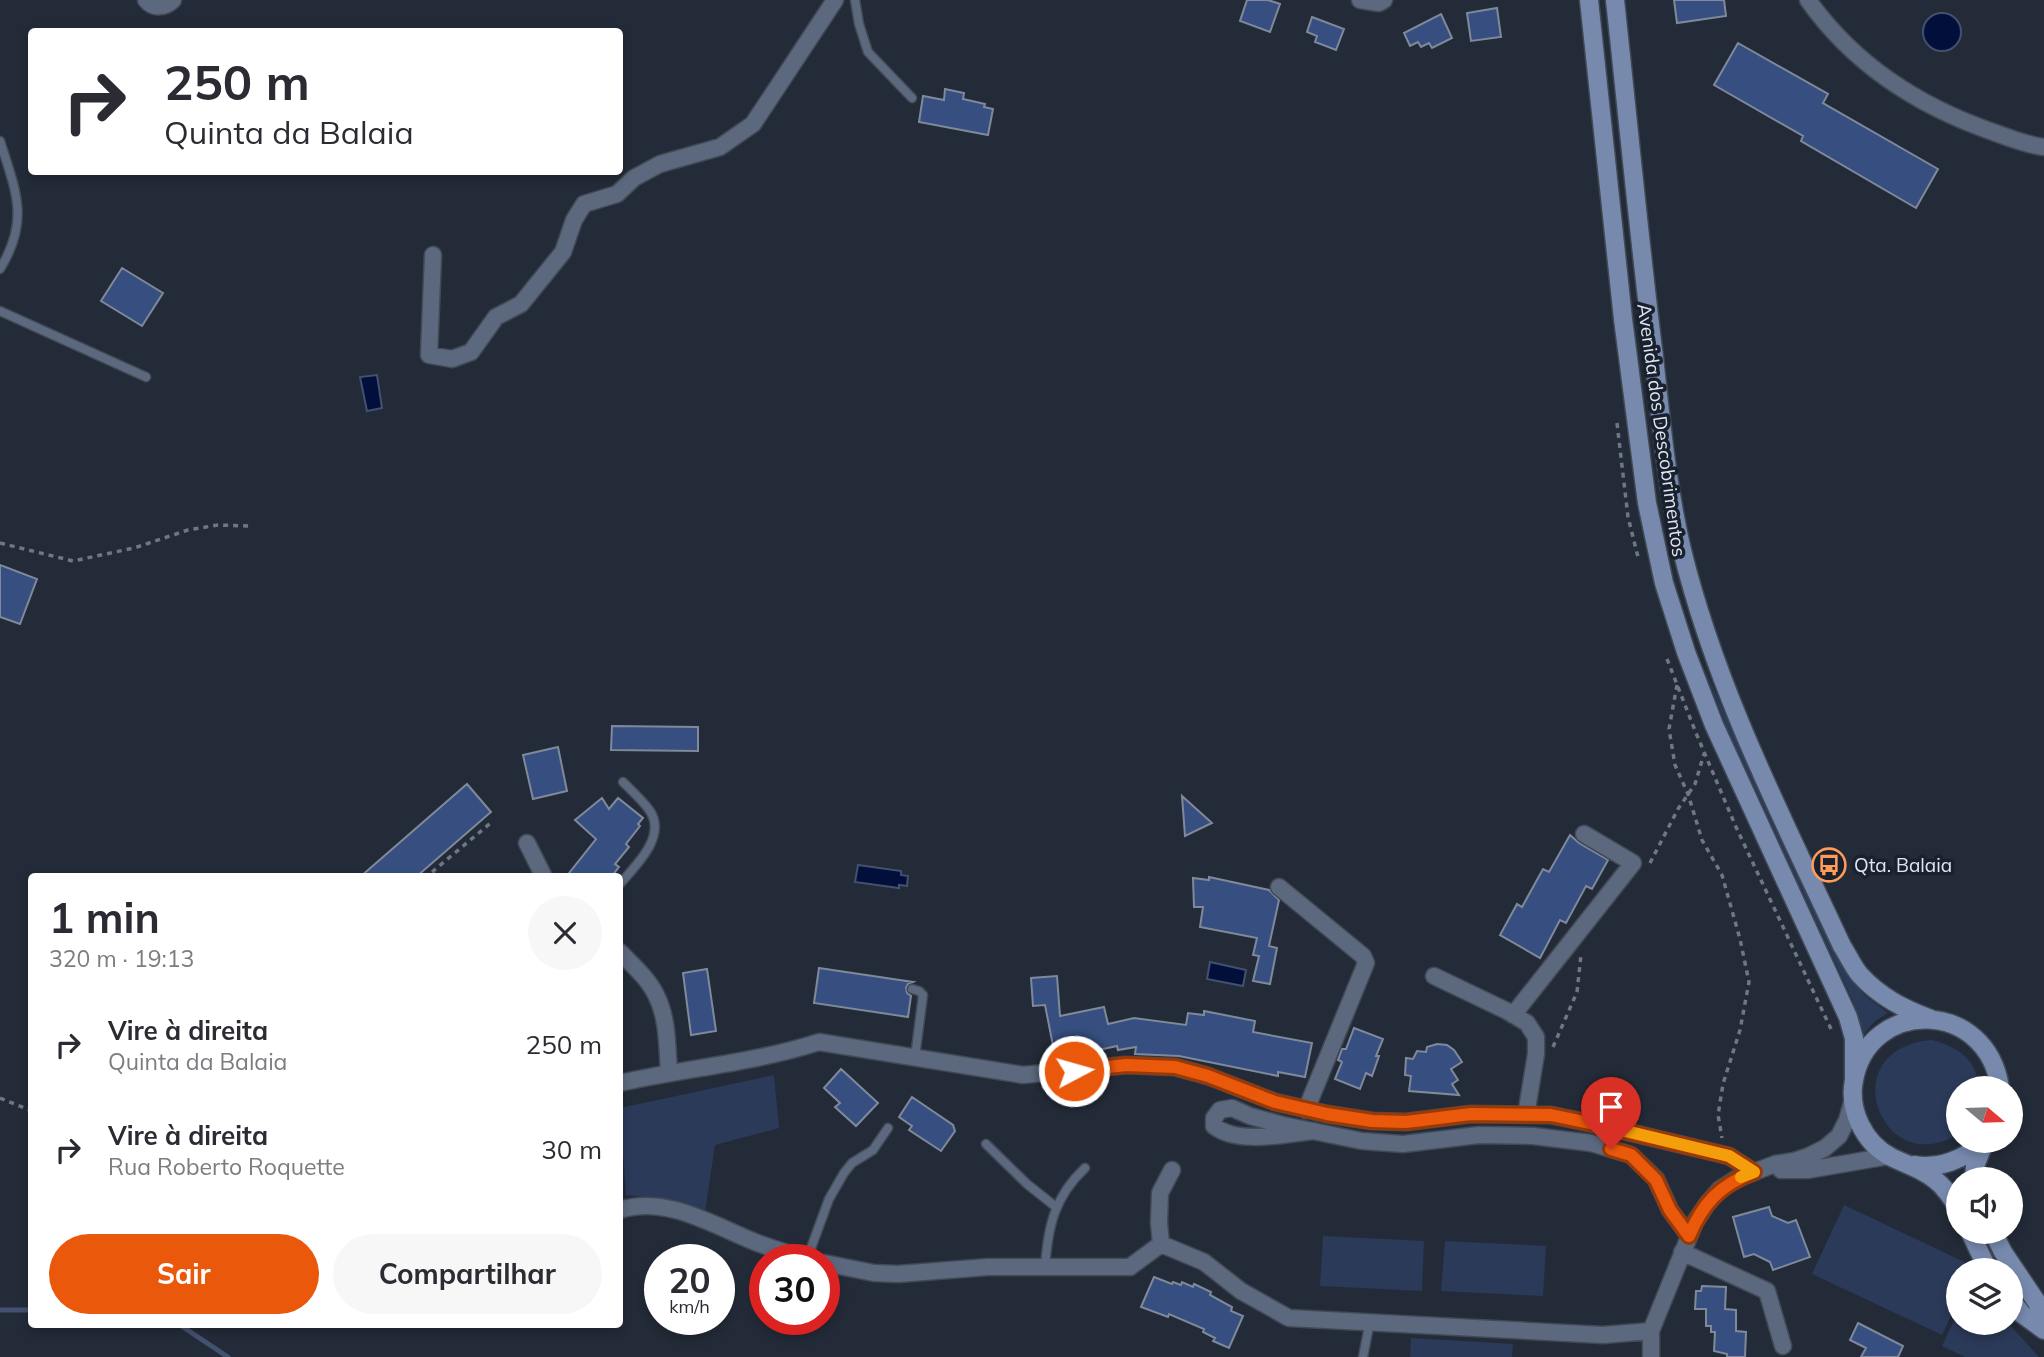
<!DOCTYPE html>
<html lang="pt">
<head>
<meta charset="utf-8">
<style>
  body { margin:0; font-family:Mulish,sans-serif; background:#f7f7f7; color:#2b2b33; height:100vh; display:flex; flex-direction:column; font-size:26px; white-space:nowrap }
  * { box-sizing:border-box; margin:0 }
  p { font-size:23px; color:#7c7c81 }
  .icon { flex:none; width:38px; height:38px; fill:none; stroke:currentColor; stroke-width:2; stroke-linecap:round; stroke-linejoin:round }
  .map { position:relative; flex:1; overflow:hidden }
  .details { position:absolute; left:28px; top:873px; width:595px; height:455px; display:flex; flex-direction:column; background:#fff; border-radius:7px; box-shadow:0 4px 10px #0003 }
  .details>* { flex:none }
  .hud { position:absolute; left:28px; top:28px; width:595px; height:147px; border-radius:7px; box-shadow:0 4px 10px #0003; background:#fff; color:#2b2b33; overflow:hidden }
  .needle { width:46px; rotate:109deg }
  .fabs { position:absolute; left:1946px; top:1076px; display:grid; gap:14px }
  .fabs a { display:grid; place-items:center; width:77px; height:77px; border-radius:50%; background:#fff; box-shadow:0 4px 10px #0003; font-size:35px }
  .speed { position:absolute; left:644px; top:1244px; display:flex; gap:14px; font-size:35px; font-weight:700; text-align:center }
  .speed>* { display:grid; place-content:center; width:91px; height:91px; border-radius:50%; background:#fff; box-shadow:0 4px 10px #0003; line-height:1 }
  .speed small { font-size:18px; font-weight:400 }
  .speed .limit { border:10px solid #d22; background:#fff; color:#111 }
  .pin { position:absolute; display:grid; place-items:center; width:60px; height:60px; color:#fff; margin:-72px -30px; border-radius:50% 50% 50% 0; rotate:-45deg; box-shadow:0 0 7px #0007 }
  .pin .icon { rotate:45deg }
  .me { position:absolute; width:77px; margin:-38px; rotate:84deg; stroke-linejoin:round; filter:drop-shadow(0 0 5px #0008) }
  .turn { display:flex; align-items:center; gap:24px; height:147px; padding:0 21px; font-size:32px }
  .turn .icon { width:91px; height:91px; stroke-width:2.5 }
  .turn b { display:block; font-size:49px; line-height:60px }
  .round { display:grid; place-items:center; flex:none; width:74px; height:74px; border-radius:37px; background:#f7f7f7 }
  .head { display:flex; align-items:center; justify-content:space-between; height:119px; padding:0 21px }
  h1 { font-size:42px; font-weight:700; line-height:52px }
  .action { display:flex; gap:14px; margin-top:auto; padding:14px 21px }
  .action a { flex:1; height:80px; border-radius:42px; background:#ea580c; color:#fff; font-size:28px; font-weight:700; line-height:80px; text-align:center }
  .action a+a { background:#f7f7f7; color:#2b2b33 }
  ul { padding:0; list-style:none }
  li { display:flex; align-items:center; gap:21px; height:105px; padding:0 21px }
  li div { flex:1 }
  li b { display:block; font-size:26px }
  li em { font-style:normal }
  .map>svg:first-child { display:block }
</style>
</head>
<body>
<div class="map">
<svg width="2044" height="1357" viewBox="0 0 2044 1357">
  <rect width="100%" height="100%" fill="#232b38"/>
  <!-- green -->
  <path fill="#2b3a59" d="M1704 667 1772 818 1847 974 1864 995 1888 1013 1874 1022 1864 1034 1852 999 1727 729Z
    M1932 1040C1958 1047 1977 1059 1979 1088H1958V1134C1881 1182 1831 1048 1932 1040Z
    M774 1075 779 1128 715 1145 705 1212 663 1199 626 1195 620 1108Z
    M1844 1205 1975 1267 1973 1270H1958V1301L1942 1335 1812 1274Z
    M1323 1236 1424 1241 1422 1291 1320 1286Z
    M1445 1241 1546 1246 1543 1296 1441 1291Z
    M1958 1312V1323H2008L2039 1357H1965L1942 1346Z
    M1411 1338 1513 1344 1512 1357H1410Z"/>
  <!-- water -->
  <path fill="#010f3a" stroke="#445070" stroke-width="2" d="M1923 32a19 19 0 1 1 38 0a19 19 0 1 1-38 0Z
    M377 375 382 408 367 411 360 377Z
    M858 865 901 871V875L908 876 907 886 899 885V888L855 882Z
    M1210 962 1246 970 1243 986 1207 979Z"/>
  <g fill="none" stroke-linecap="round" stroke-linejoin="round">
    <!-- stream -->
    <path stroke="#445070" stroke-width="5" d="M0 1310H32
      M180 1325 228 1357"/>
  </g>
  <!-- building -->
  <path fill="#364f80" stroke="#7f899a" stroke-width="2" d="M1247 0H1268L1280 4 1270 32 1240 21Z
    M1674 0H1724L1726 16 1677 23Z
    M1497 8 1501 37 1471 41 1467 13Z
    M1441 14 1452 38 1432 48 1429 43 1421 47 1418 42 1410 46 1404 33Z
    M1312 17 1344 29 1336 50 1315 42 1317 36 1307 32Z
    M1738 43 1828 94 1823 103 1938 169 1916 208 1801 141 1803 136 1714 85Z
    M945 89 964 93 963 99 985 104 984 107 993 109 988 135 919 122 923 96 944 100Z
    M122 268 163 293 142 326 101 301Z
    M0 565 37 579 20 624 0 617Z
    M612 726 698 727V751L611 750Z
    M558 747 567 791 533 799 523 755Z
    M467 784 491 812 416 877H360Z
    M1182 796 1212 823 1185 836Z
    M602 798 609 809 618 798 643 818 638 824 640 826 626 844 629 847 615 864 619 867 611 877H566L596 839 575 820Z
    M1570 835 1579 843 1608 860 1592 889 1586 886 1566 923 1560 920 1540 958 1500 935 1517 904 1522 907 1543 869 1549 872Z
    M1209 877 1269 890 1279 900 1269 946 1277 948 1270 984 1253 981 1259 956 1253 955 1257 938 1200 927 1203 907H1194L1193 878 1209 880Z
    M819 968 913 982 908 984 906 988 907 993 911 996 908 1017 814 1003Z
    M707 969 716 1031 691 1035 683 973Z
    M1057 976 1060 1016 1104 1007 1108 1024 1134 1018 1186 1025 1188 1013 1204 1015V1011L1255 1021 1253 1032 1312 1043 1305 1077 1278 1072V1076L1179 1056 1135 1054 1136 1047 1118 1050 1117 1046 1089 1052V1055L1056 1061 1045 1005 1033 1006 1031 978Z
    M1354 1028 1383 1039 1376 1056H1379L1372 1076 1366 1073 1360 1089 1335 1079 1342 1062 1338 1060 1342 1049H1346Z
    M1437 1044 1447 1045 1454 1050 1462 1062 1451 1069 1458 1080 1452 1084 1459 1095 1409 1091 1411 1076 1405 1075 1406 1058 1413 1059 1417 1051 1426 1052 1427 1047Z
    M841 1069 878 1103 856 1126 835 1107 840 1103 824 1088Z
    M912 1097 953 1125 955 1131 941 1151 909 1130 912 1126 899 1117Z
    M1769 1207 1772 1216 1788 1223 1796 1220 1810 1257 1773 1270 1770 1262 1754 1254 1744 1257 1733 1217Z
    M1154 1277 1172 1284 1173 1282 1181 1285 1182 1282 1193 1287 1194 1284 1211 1292 1210 1295 1232 1307 1231 1311 1243 1316 1229 1348 1213 1341 1215 1338 1203 1332 1204 1329 1169 1314 1168 1317 1141 1307Z
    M1702 1286 1726 1287 1725 1309 1736 1310V1331L1746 1332 1745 1357H1727V1354L1714 1351 1715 1332H1711V1326H1706V1309H1695L1696 1291H1701Z
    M1858 1323 1903 1346 1898 1357H1861L1866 1348 1850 1340Z"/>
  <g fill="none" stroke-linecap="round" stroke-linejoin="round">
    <defs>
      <path id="lane" d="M855 0 859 24 868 52 912 98
        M0 141C16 192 30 220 0 269
        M0 311 146 377
        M620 884C635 866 667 837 650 811 643 801 632 791 623 782
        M912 989 919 991 923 995 915 1057
        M986 1144 1027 1184 1056 1207
        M807 1259 829 1199 844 1173 852 1163 873 1150 888 1128
        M1045 1267C1048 1227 1054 1197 1085 1168
        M1363 1357 1370 1321"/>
      <path id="street" d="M146 0C153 9 165 8 173 0
        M1360 0 1379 3 1384 0
        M1808 0C1854 65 1918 106 1993 132 2010 138 2026 145 2044 147
        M433 255 429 355 452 359 471 352 496 317 521 304 563 252 574 220 584 204 617 194 634 178 660 164 720 147 753 124 835 0
        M527 843 544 877
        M1279 887 1363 956 1366 963 1306 1110
        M620 952C632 965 648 978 656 995 668 1018 667 1047 669 1072
        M1434 976 1507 1011 1527 1023 1536 1037V1054L1526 1115
        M1513 1015 1633 863 1584 834
        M620 1083C686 1068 754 1063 819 1042L1023 1075 1126 1065 1175 1067 1208 1076 1275 1102 1327 1114 1372 1121 1406 1122 1471 1114 1551 1115 1599 1125 1729 1156 1754 1172
        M1314 1131C1285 1134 1238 1145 1214 1126V1118L1220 1110 1232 1108 1250 1116 1283 1125 1362 1141 1403 1144 1479 1135 1533 1136 1591 1143 1631 1155 1656 1179 1670 1210 1689 1236
        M1781 1170H1808L1889 1156
        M620 1210C665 1195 713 1225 755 1242 773 1249 793 1255 812 1260
        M1161 1244 1159 1223 1160 1193 1172 1170
        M1682 1252 1767 1291 1783 1346
        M824 1263 874 1273 898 1274 988 1267H1130L1161 1244 1204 1262 1241 1291 1289 1318 1603 1335 1651 1331
        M1651 1357V1331L1695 1222 1707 1204 1720 1189 1736 1179 1775 1164 1794 1161 1809 1156 1825 1148 1839 1136 1847 1120 1853 1099"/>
      <path id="secondary" d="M1589 0 1623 319 1647 503 1664 583 1686 652 1714 725 1848 1017 1854 1038V1080
        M1615 0C1628 119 1639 238 1654 357 1661 421 1667 487 1682 550 1716 689 1782 817 1842 946 1848 955 1853 967 1860 975 1880 997 1904 1009 1931 1019
        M1914 1165C1938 1169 1966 1160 1981 1141
        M1974 1180 1975 1166 1985 1141
        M1958 1208C1951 1197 1944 1186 1934 1179 1922 1169 1905 1164 1891 1157 1864 1143 1848 1110 1854 1080 1869 998 1987 998 2000 1088
        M1970 1232 1988 1270
        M1993 1232 2003 1252 2044 1313
        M2011 1300 2022 1314 2044 1330"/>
    </defs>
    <!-- lane casing -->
    <use href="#lane" stroke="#414955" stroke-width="11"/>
    <!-- street casing -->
    <use href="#street" stroke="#414955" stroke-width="19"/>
    <!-- secondary casing -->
    <use href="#secondary" stroke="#414955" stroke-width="21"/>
    <!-- path -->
    <path stroke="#707782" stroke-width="3.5" stroke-dasharray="5 5" stroke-linecap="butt" d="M1617 423 1628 517 1638 557
      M0 543 73 561 134 548 188 530 218 525 249 526
      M1667 659 1696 733 1736 827 1831 1029
      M1677 685 1669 729 1675 765 1688 794 1702 840 1722 875 1740 939 1749 982 1740 1030 1723 1084 1718 1115 1722 1138
      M1650 863 1678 809 1695 784 1704 754
      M432 872 493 821
      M426 877 432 872 437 877
      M1553 1047 1577 992 1581 955
      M0 1098 32 1111"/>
    <!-- lane -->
    <use href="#lane" stroke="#5c687e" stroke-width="8"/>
    <!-- street -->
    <use href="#street" stroke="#5c687e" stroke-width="16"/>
    <!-- secondary -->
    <use href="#secondary" stroke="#778aae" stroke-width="18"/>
  </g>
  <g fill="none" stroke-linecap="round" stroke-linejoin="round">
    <defs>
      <path id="route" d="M1074 1071 1126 1065 1175 1067 1208 1076 1275 1102 1327 1114 1372 1121 1406 1122 1471 1114 1551 1115 1599 1125 1729 1156 1754 1172C1720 1185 1703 1203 1689 1236L1670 1210 1656 1180 1631 1155 1611 1149"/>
    </defs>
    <!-- route casing -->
    <use href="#route" stroke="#983908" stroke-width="18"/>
    <!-- route -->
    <use href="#route" stroke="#ea580c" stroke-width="12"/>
    <!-- slow -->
    <path stroke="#f59e0b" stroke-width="12" d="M1593 1123 1729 1156 1754 1172 1741 1177"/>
  </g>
  <!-- icons -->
  <defs>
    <symbol id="bus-ring" viewBox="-11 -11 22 22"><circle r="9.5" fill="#1a212e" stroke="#fe9b59" stroke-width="1.5"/><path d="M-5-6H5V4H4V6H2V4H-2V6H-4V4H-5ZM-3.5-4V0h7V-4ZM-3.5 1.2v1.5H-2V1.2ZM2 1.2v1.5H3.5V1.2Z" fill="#fe9b59"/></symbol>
  </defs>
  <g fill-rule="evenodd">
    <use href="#bus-ring" x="1810" y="846" width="38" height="38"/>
  </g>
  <g text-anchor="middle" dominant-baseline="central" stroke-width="7" stroke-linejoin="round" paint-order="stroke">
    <!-- street labels -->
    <g font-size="19" fill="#e0e6ef" stroke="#1a212e">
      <text transform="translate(1662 430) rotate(82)">Avenida dos Descobrimentos</text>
    </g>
    <!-- poi labels -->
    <g font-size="19" fill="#e0e6ef" stroke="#1a212e" text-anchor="start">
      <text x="1854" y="865">Qta. Balaia</text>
    </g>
  </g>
</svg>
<div class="fabs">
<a><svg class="needle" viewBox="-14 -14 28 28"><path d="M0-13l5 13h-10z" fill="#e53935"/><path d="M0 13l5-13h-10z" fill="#7c7c81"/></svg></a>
<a><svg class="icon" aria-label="sound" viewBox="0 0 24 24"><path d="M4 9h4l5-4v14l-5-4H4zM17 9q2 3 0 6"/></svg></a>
<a><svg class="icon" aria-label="layers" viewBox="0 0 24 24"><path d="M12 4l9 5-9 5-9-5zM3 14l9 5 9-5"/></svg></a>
</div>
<div class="speed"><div>20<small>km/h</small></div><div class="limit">30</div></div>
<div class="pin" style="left:1611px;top:1149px;background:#d93025"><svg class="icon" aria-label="arrive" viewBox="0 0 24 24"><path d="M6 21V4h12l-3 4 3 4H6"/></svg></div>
<svg class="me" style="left:1074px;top:1071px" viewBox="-20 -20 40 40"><circle r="17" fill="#ea580c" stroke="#fff" stroke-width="3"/><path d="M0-11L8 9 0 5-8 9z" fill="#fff"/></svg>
<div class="hud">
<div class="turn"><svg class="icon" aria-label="right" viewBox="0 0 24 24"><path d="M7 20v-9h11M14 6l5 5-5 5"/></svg><div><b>250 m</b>Quinta da Balaia</div></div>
</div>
<section class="details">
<div class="head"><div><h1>1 min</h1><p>320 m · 19:13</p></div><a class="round"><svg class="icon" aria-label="close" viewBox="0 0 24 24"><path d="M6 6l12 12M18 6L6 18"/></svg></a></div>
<ul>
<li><svg class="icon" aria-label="right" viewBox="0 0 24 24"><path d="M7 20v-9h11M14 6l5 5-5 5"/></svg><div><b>Vire à direita</b><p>Quinta da Balaia</p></div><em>250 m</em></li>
<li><svg class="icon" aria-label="right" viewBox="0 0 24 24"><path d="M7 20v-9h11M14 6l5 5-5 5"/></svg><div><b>Vire à direita</b><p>Rua Roberto Roquette</p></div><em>30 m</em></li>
</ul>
<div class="action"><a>Sair</a><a>Compartilhar</a></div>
</section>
</div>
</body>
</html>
